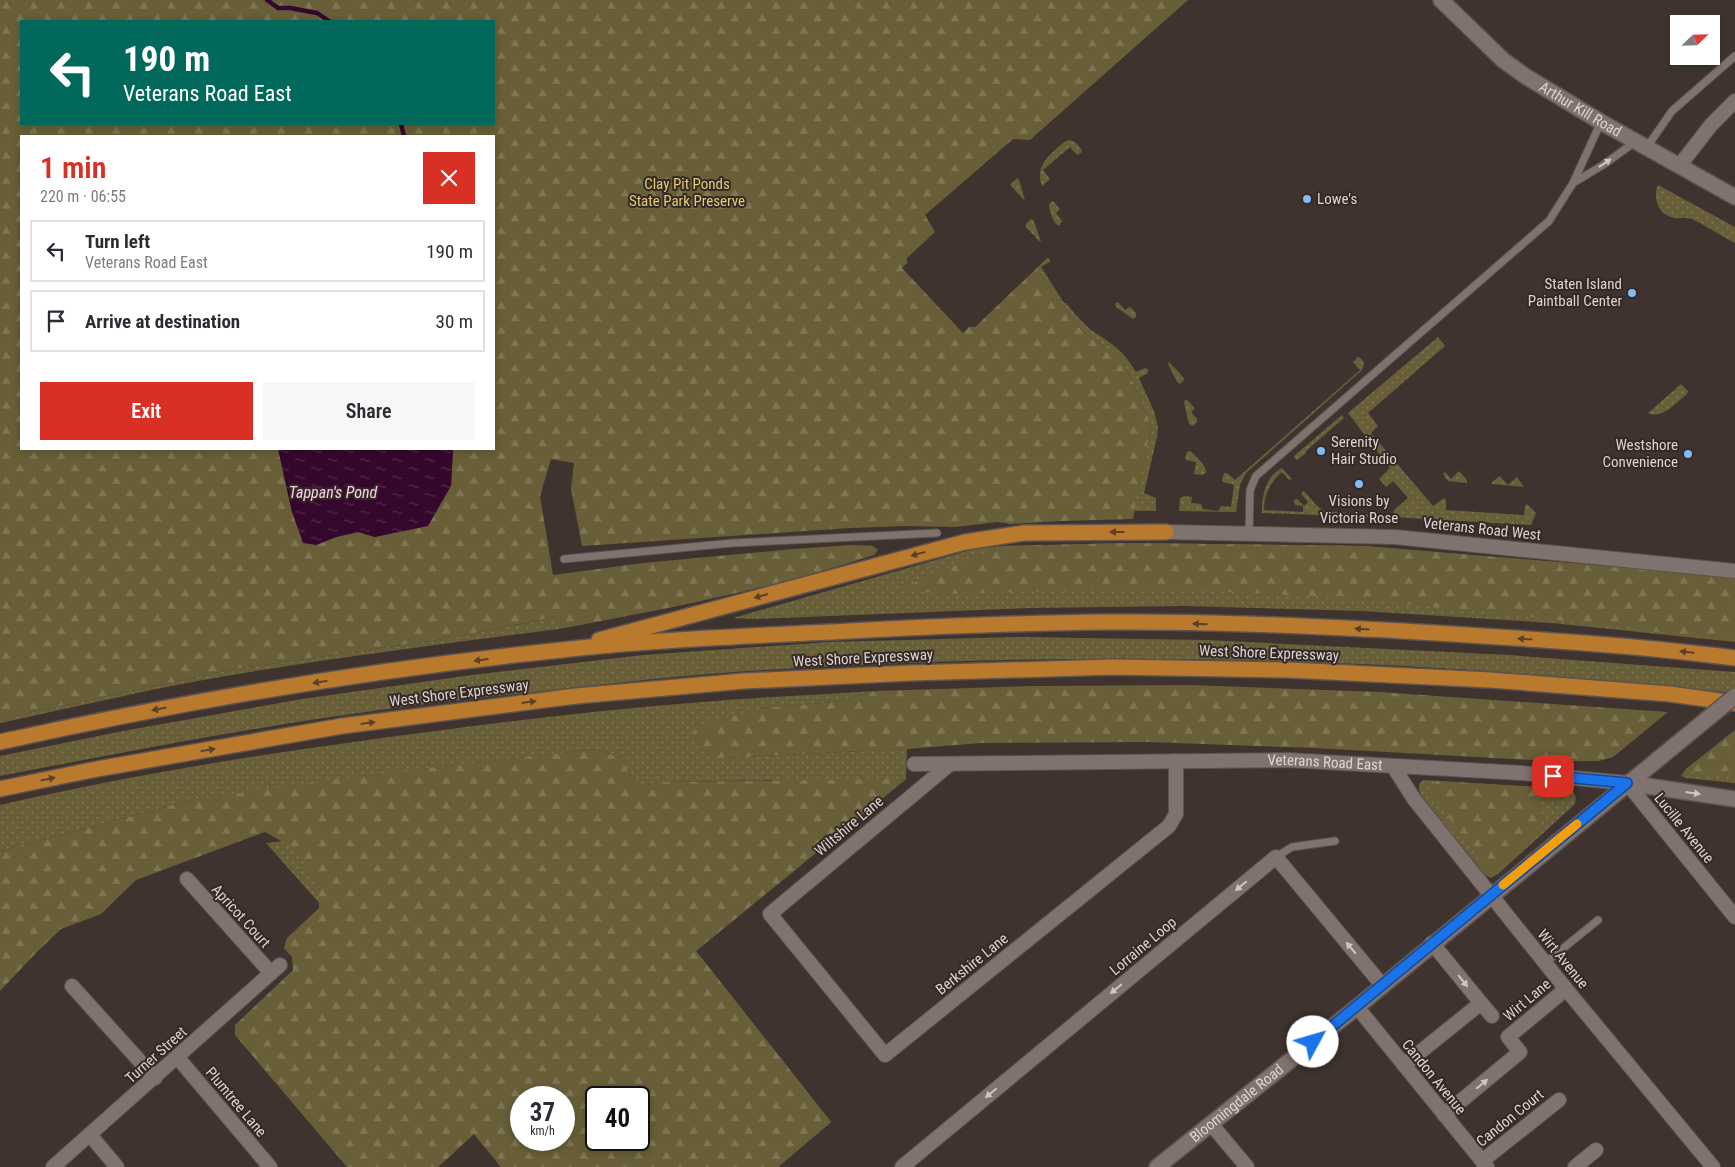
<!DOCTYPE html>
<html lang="en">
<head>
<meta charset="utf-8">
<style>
  body { margin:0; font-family:"Roboto Condensed",sans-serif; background:#f7f7f7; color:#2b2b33; height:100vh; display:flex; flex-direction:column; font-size:19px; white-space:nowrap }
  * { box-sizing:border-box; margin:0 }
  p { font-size:16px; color:#7c7c81 }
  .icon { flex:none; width:28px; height:28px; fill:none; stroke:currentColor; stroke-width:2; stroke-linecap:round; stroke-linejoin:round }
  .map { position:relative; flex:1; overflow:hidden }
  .drawer { position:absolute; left:20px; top:135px; width:475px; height:315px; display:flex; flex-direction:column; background:#fff; border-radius:0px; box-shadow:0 2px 8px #0003 }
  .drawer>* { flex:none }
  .guide { position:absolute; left:20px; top:20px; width:475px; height:105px; border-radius:0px; box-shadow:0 2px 8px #0003; background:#00695c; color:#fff; overflow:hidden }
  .needle { width:32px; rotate:67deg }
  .fabs { position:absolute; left:1670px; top:15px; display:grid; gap:10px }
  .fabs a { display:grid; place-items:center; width:50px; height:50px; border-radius:0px; background:#fff; box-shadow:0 2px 8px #0003; font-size:25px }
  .speed { position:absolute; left:510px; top:1086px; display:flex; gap:10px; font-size:25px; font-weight:700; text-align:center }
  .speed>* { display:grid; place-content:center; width:65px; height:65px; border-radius:50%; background:#fff; box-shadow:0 2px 8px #0003; line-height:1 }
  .speed small { font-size:12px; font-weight:400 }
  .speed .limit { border:2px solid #111; border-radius:8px; background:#fff; color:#111 }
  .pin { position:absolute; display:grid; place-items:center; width:42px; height:42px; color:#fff; margin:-21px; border-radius:10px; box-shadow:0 2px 8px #0006 }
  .me { position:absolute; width:55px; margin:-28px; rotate:51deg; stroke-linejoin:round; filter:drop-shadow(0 0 4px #0008) }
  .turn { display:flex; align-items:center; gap:18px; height:105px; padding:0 20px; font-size:22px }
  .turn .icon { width:65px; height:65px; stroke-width:2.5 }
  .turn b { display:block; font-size:35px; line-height:42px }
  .round { display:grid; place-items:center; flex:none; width:52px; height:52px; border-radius:0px; background:#f7f7f7 }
  .overview { display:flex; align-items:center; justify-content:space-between; height:85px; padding:0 20px }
  h1 { font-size:30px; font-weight:600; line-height:38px; color:#d93025 }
  .cta { display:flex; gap:10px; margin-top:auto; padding:10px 20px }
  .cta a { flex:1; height:58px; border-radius:0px; background:#d93025; color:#fff; font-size:20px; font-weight:600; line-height:58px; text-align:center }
  .cta a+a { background:#f7f7f7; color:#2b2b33 }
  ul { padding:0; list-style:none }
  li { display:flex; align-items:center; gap:15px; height:62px; margin:0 10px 8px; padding:0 10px; border:2px solid #e1e1e2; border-radius:0px }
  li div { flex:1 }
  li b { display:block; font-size:19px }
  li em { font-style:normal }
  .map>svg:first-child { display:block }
</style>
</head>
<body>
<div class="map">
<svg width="1735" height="1167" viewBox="0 0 1735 1167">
  <defs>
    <pattern id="green-dots" width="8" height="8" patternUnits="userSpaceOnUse" patternTransform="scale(1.25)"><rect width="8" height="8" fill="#685f38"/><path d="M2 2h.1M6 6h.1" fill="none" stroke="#7d7554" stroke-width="1.8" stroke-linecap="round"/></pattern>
    <pattern id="forest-firs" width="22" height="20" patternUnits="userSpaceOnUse" patternTransform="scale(1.25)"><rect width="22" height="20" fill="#685f38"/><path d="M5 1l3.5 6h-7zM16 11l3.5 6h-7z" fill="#7d7554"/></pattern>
    <pattern id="water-ripples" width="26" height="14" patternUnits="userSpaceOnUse" patternTransform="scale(1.25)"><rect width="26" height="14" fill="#36072c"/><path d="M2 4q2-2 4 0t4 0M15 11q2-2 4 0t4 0" fill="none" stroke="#532a4a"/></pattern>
  </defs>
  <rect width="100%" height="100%" fill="#3e332f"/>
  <!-- green -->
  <path fill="url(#green-dots)" fill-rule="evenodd" d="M1069 140 1075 142 1082 150 1081 153 1077 155 1070 147 1043 170 1050 179 1042 186C1036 170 1044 160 1055 150 1060 146 1063 142 1069 140Z
    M1017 178 1019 180 1025 201 1010 185Z
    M1658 185 1735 227V243C1721 236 1708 227 1694 220 1686 216 1678 220 1671 217 1657 213 1653 196 1658 185Z
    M1053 201 1060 209 1056 213 1062 221 1059 226C1053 223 1049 210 1049 204Z
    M1031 219 1034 221 1041 242 1039 241 1026 227V224Z
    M1047 258 1050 259V262L1041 267 1064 303H1066C1073 312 1081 321 1090 329 1111 344 1122 348 1136 372L1145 368 1148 369V373L1139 378 1154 411 1158 427 1157 437 1144 493 1156 498V511H1134L1151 425 1125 365 1115 354 1083 332 1049 287 1037 268Z
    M1118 302 1125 310 1130 307 1136 313V317L1133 319 1116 307 1115 304Z
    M1438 337 1445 346 1368 413 1378 426 1371 433 1433 506 1444 498 1446 500V510L1524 515 1525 506 1527 504 1536 513 1531 525 1392 517 1394 510 1408 498 1393 481 1386 487 1379 479 1390 468 1348 413Z
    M1358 357C1364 359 1365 365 1362 370L1246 473 1240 485 1236 512 1179 511 1180 498 1184 496 1192 497 1191 503 1201 504 1203 509 1218 511 1221 506 1231 507 1234 485 1223 482 1222 480 1224 473H1227L1235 480 1360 370 1353 362Z
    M1169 362 1184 378V380L1180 384 1177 382 1168 364Z
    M1681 384 1688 391 1687 394C1677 402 1661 420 1648 413Z
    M1186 399 1195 408 1191 412 1197 419V422L1193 426 1189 424 1184 402Z
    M1342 415 1344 418 1306 451V453L1297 460 1295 459 1294 456Z
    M1187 452 1190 451C1196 456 1207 466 1206 473L1202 475 1194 474 1196 462 1186 460 1185 458Z
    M1282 468 1292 479 1289 480 1282 472C1270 482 1264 495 1264 510L1303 512V506L1295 505 1294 502V500L1297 499 1304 506 1308 502 1301 494 1304 491 1318 507 1324 511 1371 515 1375 517 1262 513C1262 495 1265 477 1282 468Z
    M1459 471 1467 480V483L1448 481 1443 474 1445 472 1451 479Z
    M1500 476 1508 485 1517 477 1524 487 1492 484V482Z
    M1127 543 1364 546 1735 577V642L1552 623 1362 611 1184 606 1030 608 753 619 733 618 974 549 1004 546Z
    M556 617 559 629C448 643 337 657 226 676 150 689 75 707 0 723V719L234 669 444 639Z
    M1021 637 1206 640 1509 655 1735 672V693C1636 685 1537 673 1438 668 1214 655 988 656 764 670 694 674 624 682 554 690 496 696 438 702 380 710 253 727 126 752 0 776V756L123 731 302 699 472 675 643 655 829 642Z
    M876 691 835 702 759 708 720 758 907 749 906 779 696 951 831 1122 778 1167H501L474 1134 438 1167 773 780 658 782 637 788 621 758 596 749 477 763 188 801 0 851V805C117 778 235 758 354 742 470 726 586 711 703 702 760 697 818 695 876 691ZM521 1098H564V1140H521ZM596 1098H639V1140H596Z
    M1735 730V783L1686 778 1681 776 1686 769Z
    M1423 780 1571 789C1576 795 1577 798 1574 805L1498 874 1491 878 1486 876 1422 797 1419 790V784Z
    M414 822 320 904 266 843 276 842Z"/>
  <!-- forest -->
  <path fill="url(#forest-firs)" fill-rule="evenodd" d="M0 0H1188L1030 140 1013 139 925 215 935 232 907 258V263L902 268 963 333 969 327H975L1037 268 1049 287 1083 332 1115 354 1125 365 1151 425 1133 519 1061 521 1010 524 997 522 956 527 905 526 850 528 582 546 571 489 574 463 551 459 540 496 553 575 643 563 793 549 854 545 873 546 878 550 874 555C772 589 665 609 559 629L555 617 444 639 234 669 0 719ZM21 21H494V124H21ZM21 136H494V449H453L451 486 375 537 358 532 336 537 316 545 292 512 278 449H21Z
    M1127 543 1364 546 1735 577V641L1523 616 1341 598 1161 588 949 594 900 590 929 575 1004 546Z
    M1190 685 1380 692 1668 712 1613 757 1599 761H1550L1315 748 1148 742 981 743 907 749 720 758 694 743 692 733 698 727 759 708 835 702 876 691 1035 686Z
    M1735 730V774L1690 772 1688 769Z
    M596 749 621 758 637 788 658 782 906 779 696 951 831 1122 778 1167H501L474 1134 438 1167H347L235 1035V1025L293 970 292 957 284 948 287 938 319 908V894L304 860 299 851 265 832 136 880 101 914 61 929 35 954 0 991V851L188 801 366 775ZM521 1098H564V1140H521ZM596 1098H639V1140H596Z
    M1436 781 1534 787 1541 816 1535 838 1493 873 1486 869 1432 794V786Z"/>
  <!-- water -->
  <path fill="url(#water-ripples)" d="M278 449H453L451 486 428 526 375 537 358 532 336 537 316 545 303 543 292 512Z"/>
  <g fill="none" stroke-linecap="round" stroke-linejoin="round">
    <!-- stream -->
    <path stroke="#36072c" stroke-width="4.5" d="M267 0 278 8H290L317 13 329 21
      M401 124 404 136"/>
    <defs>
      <path id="service" d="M1647 147 1672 111 1735 56
        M1573 183 1603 165 1635 142
        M1249 534 1250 490 1256 476 1549 221 1573 183 1601 122
        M564 559 733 543 937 533
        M1276 857 1292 847 1335 841
        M1545 963 1598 920"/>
      <g id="minor">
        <path d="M1680 165 1711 125 1735 101"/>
        <path d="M1166 532 1395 537 1735 571"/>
        <path id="s1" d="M914 764 1288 760 1522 773 1627 783 1735 917"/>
        <path d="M950 764 770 914 885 1055 1169 826 1176 814V761"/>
        <path d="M1393 766 1414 799 1566 989 1713 1167"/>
        <path d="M187 879 271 973"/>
        <path d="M72 986 155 1078"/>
        <path d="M1481 1003 1492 1016"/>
        <path d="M1357 1007 1487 1167"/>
        <path d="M178 1058 270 1167"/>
        <path d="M1404 1065 1481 1003 1432 943"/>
        <path d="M1444 1115 1520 1052 1508 1037 1566 989"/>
        <path d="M1211 1124 1247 1167"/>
        <path d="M90 1135 117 1167"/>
        <path d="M1482 1161 1559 1100"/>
        <path d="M53 1167 280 965"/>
        <path d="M902 1167 1276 857 1382 985"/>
        <path d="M1575 1167 1596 1150"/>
      </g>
      <g id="tertiary">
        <path id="s2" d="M1441 0 1503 60 1525 76 1601 122 1735 197"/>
        <path d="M1627 783 1735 799"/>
        <path id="s3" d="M1157 1167 1357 1007 1657 760"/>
      </g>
      <path id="motorway" d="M599 640 965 542 1024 533 1166 532
        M0 742C185 701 374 669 562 650 652 640 743 636 833 632 924 627 1015 623 1105 622 1204 621 1304 626 1403 631 1514 638 1625 644 1735 658
        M0 789 97 769 342 726 576 696 744 681 911 673 1113 667 1289 670 1490 680 1670 694 1735 703"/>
    </defs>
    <!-- service casing -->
    <use href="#service" stroke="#5c524f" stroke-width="9"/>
    <!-- minor casing -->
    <use href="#minor" stroke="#5c524f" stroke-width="16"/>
    <!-- tertiary casing -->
    <use href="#tertiary" stroke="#5c524f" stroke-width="18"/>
    <!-- motorway casing -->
    <use href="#motorway" stroke="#5c524f" stroke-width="18"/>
    <!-- service -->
    <use href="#service" stroke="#80736f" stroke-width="7"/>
    <!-- minor -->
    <use href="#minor" stroke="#80736f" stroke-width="14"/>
    <!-- tertiary -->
    <use href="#tertiary" stroke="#80736f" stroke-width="15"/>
    <!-- motorway -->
    <use href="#motorway" stroke="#ba7a2e" stroke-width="15"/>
    <defs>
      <path id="tertiary-bridge" d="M1657 760 1735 696"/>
    </defs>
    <!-- tertiary-bridge casing -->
    <use href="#tertiary-bridge" stroke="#5c524f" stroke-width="18" stroke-linecap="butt"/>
    <!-- tertiary-bridge -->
    <use href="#tertiary-bridge" stroke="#80736f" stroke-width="15"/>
  </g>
  <!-- one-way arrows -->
  <defs><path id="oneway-solid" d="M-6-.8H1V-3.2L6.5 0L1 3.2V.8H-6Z" transform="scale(1.25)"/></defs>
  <g fill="#cfc6c4">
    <use href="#oneway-solid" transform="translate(1605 163) rotate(-34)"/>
    <use href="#oneway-solid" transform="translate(1693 793) rotate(8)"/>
    <use href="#oneway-solid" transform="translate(1241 886) rotate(140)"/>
    <use href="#oneway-solid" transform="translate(1351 948) rotate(-130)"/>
    <use href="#oneway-solid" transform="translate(1463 981) rotate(51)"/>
    <use href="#oneway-solid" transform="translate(1116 989) rotate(140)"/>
    <use href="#oneway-solid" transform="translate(1482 1084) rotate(-40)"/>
    <use href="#oneway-solid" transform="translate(991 1093) rotate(140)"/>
  </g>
  <g fill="#5c4128">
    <use href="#oneway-solid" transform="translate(1117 532) rotate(180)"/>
    <use href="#oneway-solid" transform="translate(918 554) rotate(165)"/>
    <use href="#oneway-solid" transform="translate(761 596) rotate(165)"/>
    <use href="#oneway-solid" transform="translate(1200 624) rotate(-179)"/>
    <use href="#oneway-solid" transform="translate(1362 629) rotate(-177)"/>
    <use href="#oneway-solid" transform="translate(1525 639) rotate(-176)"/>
    <use href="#oneway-solid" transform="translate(1687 652) rotate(-173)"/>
    <use href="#oneway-solid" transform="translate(481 660) rotate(173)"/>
    <use href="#oneway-solid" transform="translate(320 682) rotate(171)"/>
    <use href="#oneway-solid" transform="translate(529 702) rotate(-7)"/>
    <use href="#oneway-solid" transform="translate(159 709) rotate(169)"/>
    <use href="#oneway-solid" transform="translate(368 723) rotate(-7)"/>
    <use href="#oneway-solid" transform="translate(208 750) rotate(-10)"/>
    <use href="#oneway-solid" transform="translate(48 779) rotate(-12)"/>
  </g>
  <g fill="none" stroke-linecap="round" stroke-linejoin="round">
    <defs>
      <path id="route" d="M1313 1042 1627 783 1553 776"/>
    </defs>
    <!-- route casing -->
    <use href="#route" stroke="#114b97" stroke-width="12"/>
    <!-- route -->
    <use href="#route" stroke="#1a73e8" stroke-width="9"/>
    <!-- slow -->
    <path stroke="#f59e0b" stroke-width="9" d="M1503 885 1577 824"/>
  </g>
  <!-- markers -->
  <g fill="#7ebdf9" stroke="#342925" stroke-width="2">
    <circle cx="1307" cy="199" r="5"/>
    <circle cx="1632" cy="293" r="5"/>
    <circle cx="1321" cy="451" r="5"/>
    <circle cx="1688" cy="454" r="5"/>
    <circle cx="1359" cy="484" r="5"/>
  </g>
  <g text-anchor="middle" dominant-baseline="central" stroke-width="4" stroke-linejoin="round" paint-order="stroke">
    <!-- street labels -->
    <g font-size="15" fill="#ddd5d3" stroke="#342925">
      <text stroke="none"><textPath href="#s2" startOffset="178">Arthur Kill Road</textPath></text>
      <text transform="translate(1482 529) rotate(6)">Veterans Road West</text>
      <text transform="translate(1269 653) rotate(2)">West Shore Expressway</text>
      <text transform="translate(863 658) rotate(-3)">West Shore Expressway</text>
      <text transform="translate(459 693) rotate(-7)">West Shore Expressway</text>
      <text stroke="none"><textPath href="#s1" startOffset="411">Veterans Road East</textPath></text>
      <text transform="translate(849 826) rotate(-40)">Wiltshire Lane</text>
      <text transform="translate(1684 828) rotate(51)">Lucille Avenue</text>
      <text transform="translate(241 916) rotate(48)">Apricot Court</text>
      <text transform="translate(1143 946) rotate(-40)">Lorraine Loop</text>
      <text transform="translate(1563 959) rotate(51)">Wirt Avenue</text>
      <text transform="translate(972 964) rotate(-39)">Berkshire Lane</text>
      <text transform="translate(1527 1000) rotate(-40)">Wirt Lane</text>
      <text transform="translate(156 1055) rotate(-42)">Turner Street</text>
      <text transform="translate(1434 1077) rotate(51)">Candon Avenue</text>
      <text transform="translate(236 1102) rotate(50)">Plumtree Lane</text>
      <text stroke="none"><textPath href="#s3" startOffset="102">Bloomingdale Road</textPath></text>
      <text transform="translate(1510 1118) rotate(-39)">Candon Court</text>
    </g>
    <!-- park labels -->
    <g font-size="15" fill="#e4ce71" stroke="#342925">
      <text x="687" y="184">Clay Pit Ponds<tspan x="687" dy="17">State Park Preserve</tspan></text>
    </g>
    <!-- poi labels -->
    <g font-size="15" fill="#ddd5d3" stroke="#342925" text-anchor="start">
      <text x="1317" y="199">Lowe's</text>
      <text x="1622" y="284" text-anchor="end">Staten Island<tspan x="1622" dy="17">Paintball Center</tspan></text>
      <text x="1331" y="442">Serenity<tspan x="1331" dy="17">Hair Studio</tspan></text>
      <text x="1678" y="445" text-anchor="end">Westshore<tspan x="1678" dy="17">Convenience</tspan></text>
      <text x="1359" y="501" text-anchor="middle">Visions by<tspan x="1359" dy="17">Victoria Rose</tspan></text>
    </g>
    <!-- water labels -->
    <g font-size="16" font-style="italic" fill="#fdccee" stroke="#342925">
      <text x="333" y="492">Tappan's Pond</text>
    </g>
  </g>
</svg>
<div class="fabs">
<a><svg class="needle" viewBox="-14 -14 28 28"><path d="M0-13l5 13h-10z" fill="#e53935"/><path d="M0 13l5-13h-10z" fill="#7c7c81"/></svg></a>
</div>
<div class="speed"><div>37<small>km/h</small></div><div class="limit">40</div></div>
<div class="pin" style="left:1553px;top:776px;background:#d93025"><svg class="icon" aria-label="arrive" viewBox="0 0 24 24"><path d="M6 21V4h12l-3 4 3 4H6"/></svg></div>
<svg class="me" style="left:1313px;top:1042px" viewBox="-20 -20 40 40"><circle r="19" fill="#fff"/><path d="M0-13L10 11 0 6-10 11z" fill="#1a73e8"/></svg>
<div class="guide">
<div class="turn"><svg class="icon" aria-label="left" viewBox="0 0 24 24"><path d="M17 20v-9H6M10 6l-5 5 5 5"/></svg><div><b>190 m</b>Veterans Road East</div></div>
</div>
<section class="drawer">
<div class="overview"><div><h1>1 min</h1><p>220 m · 06:55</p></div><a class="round" style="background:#d93025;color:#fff"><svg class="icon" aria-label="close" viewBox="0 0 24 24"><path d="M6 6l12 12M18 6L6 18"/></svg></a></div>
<ul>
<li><svg class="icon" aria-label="left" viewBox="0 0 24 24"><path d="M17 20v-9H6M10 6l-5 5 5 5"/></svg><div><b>Turn left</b><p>Veterans Road East</p></div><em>190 m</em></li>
<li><svg class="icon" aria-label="arrive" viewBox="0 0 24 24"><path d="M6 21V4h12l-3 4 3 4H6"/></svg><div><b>Arrive at destination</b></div><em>30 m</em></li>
</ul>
<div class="cta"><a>Exit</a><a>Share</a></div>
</section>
</div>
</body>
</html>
